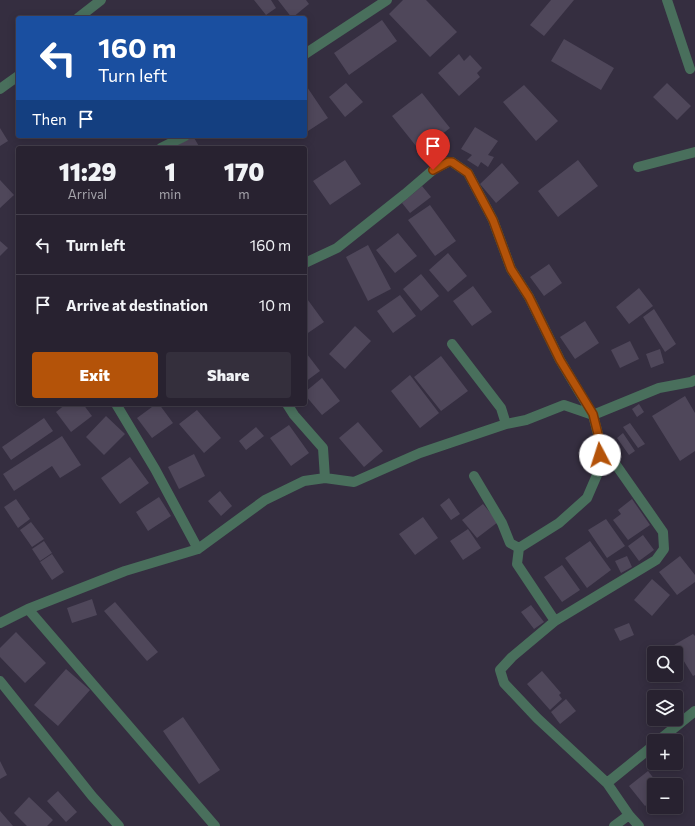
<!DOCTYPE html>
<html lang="en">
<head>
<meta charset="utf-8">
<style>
  body { margin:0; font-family:Commissioner,sans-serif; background:#342f3c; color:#f1f3f6; height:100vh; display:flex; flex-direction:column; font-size:15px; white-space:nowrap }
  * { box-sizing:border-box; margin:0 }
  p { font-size:13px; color:#a5a4ab }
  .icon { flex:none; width:22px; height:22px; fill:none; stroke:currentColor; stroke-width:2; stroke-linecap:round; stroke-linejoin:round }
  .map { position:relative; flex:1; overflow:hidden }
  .sheet { position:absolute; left:16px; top:146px; width:291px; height:260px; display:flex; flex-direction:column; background:#282230; border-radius:4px; box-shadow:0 2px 10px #0003,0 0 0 1px #443f4c }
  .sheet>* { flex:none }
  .top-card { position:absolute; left:16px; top:16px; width:291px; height:122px; border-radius:4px; box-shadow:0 2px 10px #0003,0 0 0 1px #443f4c; background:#1a4fa0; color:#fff; overflow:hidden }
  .controls { position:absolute; left:647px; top:646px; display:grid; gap:8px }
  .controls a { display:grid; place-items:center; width:36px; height:36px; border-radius:4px; background:#282230; box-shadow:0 2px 10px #0003,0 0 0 1px #443f4c; font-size:20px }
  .pin { position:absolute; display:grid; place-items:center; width:34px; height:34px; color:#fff; margin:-41px -17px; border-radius:50% 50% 50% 0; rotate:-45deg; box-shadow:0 0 4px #0007 }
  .pin .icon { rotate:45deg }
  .me { position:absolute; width:44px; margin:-22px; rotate:355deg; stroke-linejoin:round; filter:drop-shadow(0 0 3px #0008) }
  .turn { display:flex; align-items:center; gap:14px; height:84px; padding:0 16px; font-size:18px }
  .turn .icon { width:52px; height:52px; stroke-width:2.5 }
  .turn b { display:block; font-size:28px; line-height:34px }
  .then { display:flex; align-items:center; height:38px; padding:0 16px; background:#0003; gap:8px; font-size:15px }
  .eta { display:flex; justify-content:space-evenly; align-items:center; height:68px; text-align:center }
  .eta b { font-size:24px; font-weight:800; line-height:28px }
  .cta { display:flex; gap:8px; margin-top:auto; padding:8px 16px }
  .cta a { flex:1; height:46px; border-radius:4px; background:#b45309; color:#fff; font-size:16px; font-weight:800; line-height:46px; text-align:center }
  .cta a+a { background:#342f3c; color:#f1f3f6 }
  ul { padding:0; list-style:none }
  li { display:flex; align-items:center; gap:12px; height:60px; padding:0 16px; border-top:1px solid #443f4c }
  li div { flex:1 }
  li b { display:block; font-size:15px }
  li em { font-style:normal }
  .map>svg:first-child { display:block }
</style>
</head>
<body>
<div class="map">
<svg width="695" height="826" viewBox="0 0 695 826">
  <rect width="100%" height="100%" fill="#352e40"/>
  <!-- building -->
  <path fill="#4f475a" d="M254 0H271L276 8 266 15Z
    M278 0H306L309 4 292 18Z
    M403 0H426L457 32 430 57 389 14Z
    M551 0H574L544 36 530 25Z
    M382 20 397 41 349 75 334 53Z
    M564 39 614 68 601 90 551 61Z
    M459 54 464 61 470 55 482 68 477 73 480 77 459 96 438 73Z
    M346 83 363 102 345 117 329 97Z
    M667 83 691 106 677 120 653 97Z
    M305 84 328 118 305 133Z
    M524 85 558 121 536 141 503 102Z
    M422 93 450 128 420 151 392 116Z
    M475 127 498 141 488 155 494 157 488 167 481 162 478 167 467 160 472 155 461 149Z
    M0 128 8 141 0 146Z
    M193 136 200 148H173Z
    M345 160 361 184 330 205 313 181Z
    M578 160 598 186 558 217 538 191Z
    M502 163 519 183 496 203 480 184Z
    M0 180 14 195 0 208Z
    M422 186 431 197 410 213 402 203Z
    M430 205 456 241 435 256 408 220Z
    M398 233 417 256 395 273 376 250Z
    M0 241 8 248 0 256Z
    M368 245 391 289 368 301 346 257Z
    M448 253 467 276 448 292 429 270Z
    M549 264 562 283 544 296 530 277Z
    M421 274 439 296 421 311 403 289Z
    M473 286 492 312 472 326 453 301Z
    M639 288 653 306 629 324 616 307Z
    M400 295 416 316 393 333 377 311Z
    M305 296 324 322 305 335Z
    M654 309 676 344 665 352 643 317Z
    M585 321 599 343 575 359 560 337Z
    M355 326 371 341 345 369 329 354Z
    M630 341 639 359 620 368 611 350Z
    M660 349 664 363 651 368 646 354Z
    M307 354 320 371 305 382V355Z
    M441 356 468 391 441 411 414 377Z
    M410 375 439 413 420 428 391 391Z
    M322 378 340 401 322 415 305 395V392Z
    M685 396 695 413V451L680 461 652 416Z
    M66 404H83L92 416 71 432 56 412Z
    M156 404H159L173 423 152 438 137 418Z
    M639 404 644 412 637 417 632 409Z
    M197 410 221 438 204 453 179 424Z
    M106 416 125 434 104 455 86 437Z
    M44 418 53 431 11 460 2 447Z
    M358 422 383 451 364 467 339 438Z
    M630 423 645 444 638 448 623 427Z
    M289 425 309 453 291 466 270 438Z
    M256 427 264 436 246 450 239 441Z
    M623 433 635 451 629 455 617 438Z
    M62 436 81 465 60 478 52 466 14 491 3 474Z
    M194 454 205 476 179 489 168 467Z
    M130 457 149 483 120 504 101 478Z
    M220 491 232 506 221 516 208 501Z
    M159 497 171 516 148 531 136 512Z
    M449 498 460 514 451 520 440 505Z
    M16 499 30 519 18 528 4 507Z
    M632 499 650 525 628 540 613 520 621 514 618 510Z
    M483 504 498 522 477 538 462 520Z
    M423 517 438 538 415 555 399 534Z
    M606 519 625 546 607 558 588 530Z
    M31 522 44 539 32 547 20 530Z
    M468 529 481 548 463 560 450 541Z
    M643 535 654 550 639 561 628 546Z
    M44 541 52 553 40 561 32 549Z
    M590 541 611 570 587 588 565 558Z
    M52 554 64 572 52 580 40 562Z
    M627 556 632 567 621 573 615 561Z
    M680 556 695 575V582L677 595 659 572Z
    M562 565 580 590 562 602 544 577Z
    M652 579 670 595 652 616 634 600Z
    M92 599 97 615 72 623 67 608Z
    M115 602 158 652 147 661 104 611Z
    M531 605 544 622 534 629 521 612Z
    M629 623 634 635 620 641 614 629Z
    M16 632 46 663 25 683 0 657V648Z
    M693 634 695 636V675L693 676 674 645Z
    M66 669 90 690 58 726 34 705Z
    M542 671 561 693 559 695 562 699 550 710 527 684Z
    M566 699 576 711 560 724 551 712Z
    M183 717 220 770 199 784 163 731Z
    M0 761 7 775 0 779Z
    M648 771 659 785H654V799L645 806 629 786Z
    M58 791 77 812 66 822 47 801Z
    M29 797 53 820 47 826H27L14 813Z
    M0 811 13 826H0Z"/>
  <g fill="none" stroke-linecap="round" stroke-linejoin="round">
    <!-- minor -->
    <path stroke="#496f5c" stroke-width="10" d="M667 0 690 69
      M78 18 101 0
      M305 54 387 0
      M0 89 18 76
      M161 148 185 136
      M638 167 695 152
      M305 263 337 248 405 194 433 170 442 165 448 162H452L468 173 493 220 511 269 529 297 560 360 593 415 600 442 663 532 664 549 656 560 555 621 512 657 500 670 504 683 537 718 607 783 629 815 639 826
      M452 344 501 408 506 424
      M116 404 155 469 198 549
      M287 404 294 415 323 448 325 478
      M474 476 502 523 510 543 519 548
      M28 609 215 826
      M555 621 517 564 519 548 559 523 587 498 600 468V442
      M0 623 28 609 125 571 198 549 265 500 304 481 325 478 354 482 420 453 506 424 526 420 564 405 593 415 659 388 691 382 695 380
      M0 681 92 796 119 826
      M658 741 695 711
      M607 783 654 745
      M614 826 629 815"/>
  </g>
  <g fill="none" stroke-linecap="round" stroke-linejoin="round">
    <defs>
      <path id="route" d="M433 170 448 162H452L468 173 493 220 511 269 529 297 560 360 593 414 600 442V455"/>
    </defs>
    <!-- route casing -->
    <use href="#route" stroke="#753606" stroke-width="10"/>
    <!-- route -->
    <use href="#route" stroke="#b45309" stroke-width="7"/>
  </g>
</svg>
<div class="controls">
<a><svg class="icon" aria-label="search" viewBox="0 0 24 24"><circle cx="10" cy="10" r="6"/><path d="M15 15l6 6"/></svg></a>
<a><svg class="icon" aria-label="layers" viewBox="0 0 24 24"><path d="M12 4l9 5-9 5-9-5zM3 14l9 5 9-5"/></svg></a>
<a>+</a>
<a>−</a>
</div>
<div class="pin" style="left:433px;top:170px;background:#d93025"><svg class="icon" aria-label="arrive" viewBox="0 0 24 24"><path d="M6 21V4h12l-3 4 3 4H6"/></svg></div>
<svg class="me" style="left:600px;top:455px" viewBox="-20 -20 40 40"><circle r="19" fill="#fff"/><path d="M0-13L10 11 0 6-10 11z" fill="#b45309"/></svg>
<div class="top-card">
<div class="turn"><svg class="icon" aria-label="left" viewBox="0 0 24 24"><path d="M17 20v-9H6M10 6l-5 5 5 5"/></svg><div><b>160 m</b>Turn left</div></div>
<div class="then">Then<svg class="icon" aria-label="arrive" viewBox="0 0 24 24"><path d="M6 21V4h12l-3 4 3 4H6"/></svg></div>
</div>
<section class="sheet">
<div class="eta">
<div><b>11:29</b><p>Arrival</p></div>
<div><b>1</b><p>min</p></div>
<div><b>170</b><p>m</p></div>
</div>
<ul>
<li><svg class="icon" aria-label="left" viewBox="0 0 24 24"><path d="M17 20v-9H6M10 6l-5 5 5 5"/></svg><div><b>Turn left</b></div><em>160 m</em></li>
<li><svg class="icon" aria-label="arrive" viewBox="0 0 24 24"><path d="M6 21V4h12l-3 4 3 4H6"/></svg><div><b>Arrive at destination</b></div><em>10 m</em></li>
</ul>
<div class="cta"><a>Exit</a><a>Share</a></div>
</section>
</div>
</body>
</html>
